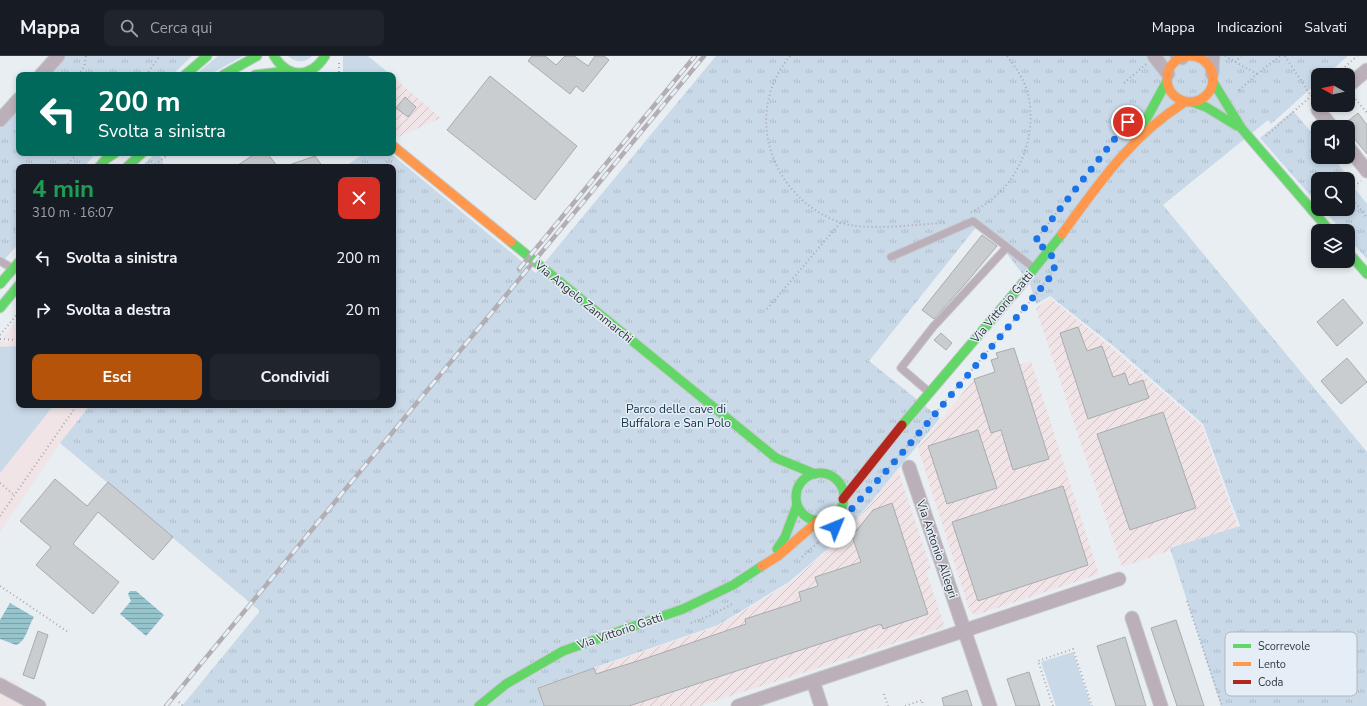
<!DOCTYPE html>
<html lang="it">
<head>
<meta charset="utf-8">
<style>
  body { margin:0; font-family:"Nunito Sans",sans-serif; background:#20242c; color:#f1f3f6; height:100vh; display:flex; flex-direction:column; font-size:15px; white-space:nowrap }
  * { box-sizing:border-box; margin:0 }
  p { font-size:13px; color:#9ea1a6 }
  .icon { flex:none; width:22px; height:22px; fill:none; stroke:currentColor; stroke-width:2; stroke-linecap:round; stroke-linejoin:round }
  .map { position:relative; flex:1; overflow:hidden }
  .sheet { position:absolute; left:16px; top:108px; width:380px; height:244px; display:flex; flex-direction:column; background:#171b24; border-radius:8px; box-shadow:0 2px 6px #0003 }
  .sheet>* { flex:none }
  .top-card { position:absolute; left:16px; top:16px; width:380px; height:84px; border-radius:8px; box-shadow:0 2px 6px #0003; background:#00695c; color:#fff; overflow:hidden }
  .needle { width:26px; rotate:278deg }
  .buttons { position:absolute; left:1311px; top:12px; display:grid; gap:8px }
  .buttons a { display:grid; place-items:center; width:44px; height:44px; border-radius:8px; background:#171b24; box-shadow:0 2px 6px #0003; font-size:20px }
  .pin { position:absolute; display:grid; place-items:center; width:34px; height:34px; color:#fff; margin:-17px; border:2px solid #fff; border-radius:50%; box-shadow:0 1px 4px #0007 }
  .me { position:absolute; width:44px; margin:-22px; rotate:45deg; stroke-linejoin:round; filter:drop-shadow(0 0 3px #0008) }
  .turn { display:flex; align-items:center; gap:14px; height:84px; padding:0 16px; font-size:18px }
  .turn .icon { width:52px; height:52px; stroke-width:2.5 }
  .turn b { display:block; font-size:28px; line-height:34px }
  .round { display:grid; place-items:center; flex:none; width:42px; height:42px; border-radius:8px; background:#20242c }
  .headline { display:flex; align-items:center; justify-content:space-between; height:68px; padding:0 16px }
  h1 { font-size:24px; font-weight:700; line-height:30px; color:#1e9e55 }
  .cta { display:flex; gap:8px; margin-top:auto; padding:8px 16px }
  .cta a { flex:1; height:46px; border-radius:8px; background:#b45309; color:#fff; font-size:16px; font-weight:700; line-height:46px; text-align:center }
  .cta a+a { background:#20242c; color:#f1f3f6 }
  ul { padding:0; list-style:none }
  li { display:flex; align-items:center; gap:12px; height:52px; padding:0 16px }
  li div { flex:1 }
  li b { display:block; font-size:15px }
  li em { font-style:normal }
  header { display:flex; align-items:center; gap:24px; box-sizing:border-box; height:56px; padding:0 20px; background:#171b24; border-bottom:1px solid #363941 }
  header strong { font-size:19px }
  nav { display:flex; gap:22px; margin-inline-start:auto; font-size:14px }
  .search { width:280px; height:36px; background:#20242c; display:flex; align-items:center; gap:10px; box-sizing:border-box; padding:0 14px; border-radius:8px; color:#9ea1a6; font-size:15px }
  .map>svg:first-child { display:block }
</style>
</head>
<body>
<header>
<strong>Mappa</strong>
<div class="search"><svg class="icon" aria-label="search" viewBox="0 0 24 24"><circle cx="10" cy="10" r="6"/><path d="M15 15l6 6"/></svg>Cerca qui</div>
<nav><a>Mappa</a><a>Indicazioni</a><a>Salvati</a></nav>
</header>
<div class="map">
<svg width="1367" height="650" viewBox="0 0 1367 650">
  <defs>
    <pattern id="industrial-furrows" width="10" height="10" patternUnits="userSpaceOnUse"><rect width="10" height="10" fill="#f0e4e7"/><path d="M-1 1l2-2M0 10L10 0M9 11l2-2" fill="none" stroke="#cec4c7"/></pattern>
    <pattern id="park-tufts" width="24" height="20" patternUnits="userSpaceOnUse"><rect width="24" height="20" fill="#c9d9e8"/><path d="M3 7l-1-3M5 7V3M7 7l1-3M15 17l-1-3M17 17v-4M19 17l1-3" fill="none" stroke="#adbbc8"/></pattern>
    <pattern id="water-rules" width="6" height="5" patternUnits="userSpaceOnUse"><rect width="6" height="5" fill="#95c4cd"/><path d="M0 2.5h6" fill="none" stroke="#7aa0a8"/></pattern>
  </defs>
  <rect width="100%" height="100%" fill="#e9eef2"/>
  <!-- industrial -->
  <path fill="url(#industrial-furrows)" d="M393 21 441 62 398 81 393 77Z
    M1050 242 1112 292 1202 370 1238 471 1122 511 1036 253Z
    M1031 305 1099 518 976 559 970 556 918 392 974 323Z
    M898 414 931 513 926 515 945 571 700 650H544L538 632 718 570 790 527 844 480Z"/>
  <!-- education -->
  <path fill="#f0e4e6" d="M19 262V349H90L60 387 0 476V285L7 287 9 283 3 281Z
    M0 620 20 627 16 634 47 650H0Z"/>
  <!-- grass -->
  <path fill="#c9d9e8" d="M218 0H243L209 19H195Z
    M288 0H312C305 7 296 7 288 0Z
    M343 0H368L391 19H343Z
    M19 290V349H54L0 417V291Z
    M1073 596 1091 650H1056L1041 606Z"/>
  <!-- park -->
  <path fill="url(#park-tufts)" d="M65 0H192L172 19H48Z
    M716 0H1348L1326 19H1318V26L1271 68 1268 64 1163 149 1367 396V650H1221L1170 492 1240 470 1203 368 1116 292 1050 240 1036 248 1030 228 1002 191 977 170 869 305 940 362 843 480 789 526 718 569 538 631 543 650H182L260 555 60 387 90 349H393V111H344L365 97H390L536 217Z
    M19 52V97H96L84 111H19V187L5 203 0 200V73Z
    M1293 55 1318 84V101H1332L1351 123 1349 125 1367 148V203L1348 182V175H1342L1323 153H1348V123H1318V148L1260 82Z
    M156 97H159L165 111H141Z"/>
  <!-- water -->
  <path fill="url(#water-rules)" d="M130 535H136L164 559 146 580 120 558 131 545 128 538Z
    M10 547 34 561C28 570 26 586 16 589L0 583V564Z"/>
  <!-- building -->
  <path fill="#c9cdd0" stroke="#a8acaf" d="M532 0H545L556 9 565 0H574L588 10 595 0H604L609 4 583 36 576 30 570 38 528 5Z
    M490 20 577 90 535 144 447 74Z
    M405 41 416 51 408 61 396 52Z
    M1358 57 1367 69V98L1348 75V71L1343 69Z
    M256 97H267L278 111H235Z
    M315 100 323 111H287L286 110Z
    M982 179 997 190 966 227 934 263 922 254Z
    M1343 243 1363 267 1337 290 1317 266Z
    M1078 271 1087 295 1102 290 1113 321 1125 317 1129 329 1143 324 1149 342 1088 363 1060 277Z
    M941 277 952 287 946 294 934 284Z
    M1014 292 1049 403 1013 414 1001 374 991 377 974 323 995 316 991 304 998 302 996 297Z
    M1347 302 1367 326 1341 348 1321 325Z
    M1163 356 1196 452 1130 474 1097 378Z
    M978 374 997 432 947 448 928 390Z
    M55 423 87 450 108 426 173 481 153 504 98 456 73 488 119 526 93 558 36 509 51 491 20 465Z
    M1063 430 1088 509 978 545 952 466Z
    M892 447 928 558 883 573 881 568 629 650H544L538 632 594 612 596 618 644 603 746 568 745 563 801 545 799 536 818 530 815 521 861 506 852 480 873 454Z
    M1176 564 1204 650H1177L1151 572Z
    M38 575 48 579 34 623 23 619Z
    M1125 581 1146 650H1116L1097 590Z
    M1029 616 1040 650H1016L1007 623Z
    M967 634 972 650H944L942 642Z"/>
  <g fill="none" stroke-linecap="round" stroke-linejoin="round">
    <defs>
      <path id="lane" d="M891 201 973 165 1007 191
        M0 205 12 212
        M929 336 901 312 933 271 1007 191 1035 213"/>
      <path id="street" d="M1154 0 1168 18
        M1177 0 1182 2
        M1212 18 1213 0
        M41 19 58 0
        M1348 30 1367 14
        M1325 49 1318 54 1332 71
        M0 64 19 43
        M1348 91 1367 115
        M909 411 990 650
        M1132 562 1161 650
        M813 625 821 650
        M0 629 39 650
        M738 650 1119 523"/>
      <path id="fast" d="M274 0C288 23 311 22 325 0
        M185 19 207 0
        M223 19 257 0
        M255 19 288 15
        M1213 26 1242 73 1330 175
        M1192 46 1206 51 1237 70
        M1143 69 1167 25
        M99 111 106 103 115 97
        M127 111 142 97
        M511 186 776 402 815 418
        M1348 196 1367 218
        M0 228 19 206
        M0 252 19 229
        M902 369 1017 234 1062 178
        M796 441a24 24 0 1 1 48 0a24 24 0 1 1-48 0Z
        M777 493 785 481 797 449
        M479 650 506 628 563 595 683 553 733 529 762 510"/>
      <path id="slow" d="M1167 23a23 23 0 1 1 46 0a23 23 0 1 1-46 0Z
        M393 90 511 186
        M1062 178C1099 127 1131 80 1185 46
        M762 510 778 500 818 465"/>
      <path id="jam" d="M843 443 902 369"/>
    </defs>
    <!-- lane casing -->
    <use href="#lane" stroke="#c6cacd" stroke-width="9"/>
    <!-- street casing -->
    <use href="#street" stroke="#c6cacd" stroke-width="15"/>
    <!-- fast casing -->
    <use href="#fast" stroke="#c6cacd" stroke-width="11"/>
    <!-- slow casing -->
    <use href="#slow" stroke="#c6cacd" stroke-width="11"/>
    <!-- jam casing -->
    <use href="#jam" stroke="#c6cacd" stroke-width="11"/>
    <!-- path -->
    <path stroke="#ada8ae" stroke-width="2" stroke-dasharray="1 3" stroke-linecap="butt" d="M790 0C742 58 771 141 839 166 866 176 916 168 945 167
      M1225 0 1257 18 1237 36
      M1285 0 1311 40
      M1235 6 1241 0
      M339 7V19
      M1257 18 1280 0
      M78 19 84 11 86 0
      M146 19 160 0
      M1336 19 1357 0
      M1124 27 1146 8
      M1353 40 1367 57
      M1266 80 1318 34
      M1116 81 1128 66
      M65 111 78 97
      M152 111 170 97
      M1348 135 1361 125
      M1348 137 1367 162
      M971 156C1014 137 1037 88 1029 43 1027 27 1016 12 1007 0
      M14 173 19 169
      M1037 186 1035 185 1060 152
      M767 253 840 167
      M0 279 19 256
      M0 283 19 284
      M881 421 1027 249 1054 215
      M0 427 14 439
      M0 460 77 349
      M829 477 849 457
      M802 501 824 481
      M0 530 68 576
      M1187 545 1222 650
      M691 567 714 558 732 548
      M884 638 888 650
      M179 646 183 650
      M905 650 922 644 923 650
      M1053 650 1038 605 1073 593 1092 650"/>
    <!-- lane -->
    <use href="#lane" stroke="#bbb0b9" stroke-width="7"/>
    <!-- street -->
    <use href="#street" stroke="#bbb0b9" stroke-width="13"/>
    <!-- fast -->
    <use href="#fast" stroke="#63d668" stroke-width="9"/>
    <!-- slow -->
    <use href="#slow" stroke="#ff974d" stroke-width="9"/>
    <!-- jam -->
    <use href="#jam" stroke="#b3261e" stroke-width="9"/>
    <defs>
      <path id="rail" d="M519 213 695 0
        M166 650 704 0"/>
    </defs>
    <!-- rail casing -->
    <use href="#rail" stroke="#b2aeb3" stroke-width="4.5"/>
    <!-- rail -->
    <use href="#rail" stroke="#e5eef6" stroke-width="3" stroke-dasharray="9" stroke-linecap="butt"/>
  </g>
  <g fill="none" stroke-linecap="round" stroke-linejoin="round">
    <!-- route -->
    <path stroke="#1a73e8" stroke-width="7" stroke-dasharray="0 12.6" d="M835 471 898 402 1052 219C1060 201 1047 195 1035 185L1128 66"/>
  </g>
  <g text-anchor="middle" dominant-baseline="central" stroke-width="3" stroke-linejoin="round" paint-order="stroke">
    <!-- street labels -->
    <g font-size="12" fill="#35383b" stroke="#e5eef6">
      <text transform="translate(584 246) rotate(39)">Via Angelo Zammarchi</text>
      <text transform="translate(1002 251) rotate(-50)">Via Vittorio Gatti</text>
      <text transform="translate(937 493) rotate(71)">Via Antonio Allegri</text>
      <text transform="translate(620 575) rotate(-19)">Via Vittorio Gatti</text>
    </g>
    <!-- park labels -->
    <g font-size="12" fill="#0f3149" stroke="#e5eef6">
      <text x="676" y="353">Parco delle cave di<tspan x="676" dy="14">Buffalora e San Polo</tspan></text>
    </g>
  </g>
  <!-- legend -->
  <rect x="1225" y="576" width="132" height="64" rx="6" fill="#e5eef6" stroke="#b0b7be" stroke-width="1"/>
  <rect x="1233" y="588" width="18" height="4" fill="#63d668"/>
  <rect x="1233" y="606" width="18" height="4" fill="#ff974d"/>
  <rect x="1233" y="624" width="18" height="4" fill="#b3261e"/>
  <g font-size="11" fill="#35383b">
    <text x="1258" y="594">Scorrevole</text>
    <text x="1258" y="612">Lento</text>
    <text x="1258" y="630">Coda</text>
  </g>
</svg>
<div class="buttons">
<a><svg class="needle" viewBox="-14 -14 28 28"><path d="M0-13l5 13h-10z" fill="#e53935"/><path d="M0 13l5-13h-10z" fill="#9ea1a6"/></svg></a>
<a><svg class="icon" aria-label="sound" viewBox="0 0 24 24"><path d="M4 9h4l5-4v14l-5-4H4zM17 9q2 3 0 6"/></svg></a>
<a><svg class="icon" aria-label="search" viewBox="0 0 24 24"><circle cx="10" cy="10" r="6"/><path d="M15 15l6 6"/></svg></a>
<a><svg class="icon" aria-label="layers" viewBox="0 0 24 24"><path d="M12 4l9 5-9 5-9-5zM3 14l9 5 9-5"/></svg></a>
</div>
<div class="pin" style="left:1128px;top:66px;background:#d93025"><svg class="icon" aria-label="arrive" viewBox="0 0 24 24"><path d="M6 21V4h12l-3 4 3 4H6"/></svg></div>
<svg class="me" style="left:835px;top:471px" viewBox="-20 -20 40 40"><circle r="19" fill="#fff"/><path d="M0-13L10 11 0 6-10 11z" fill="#1a73e8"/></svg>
<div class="top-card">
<div class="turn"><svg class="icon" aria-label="left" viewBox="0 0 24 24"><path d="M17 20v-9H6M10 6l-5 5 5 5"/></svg><div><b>200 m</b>Svolta a sinistra</div></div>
</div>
<section class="sheet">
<div class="headline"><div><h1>4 min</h1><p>310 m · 16:07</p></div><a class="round" style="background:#d93025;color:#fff"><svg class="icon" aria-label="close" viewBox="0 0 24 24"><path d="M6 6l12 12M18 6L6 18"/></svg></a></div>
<ul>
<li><svg class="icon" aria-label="left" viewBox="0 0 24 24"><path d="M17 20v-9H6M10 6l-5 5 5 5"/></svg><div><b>Svolta a sinistra</b></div><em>200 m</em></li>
<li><svg class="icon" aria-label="right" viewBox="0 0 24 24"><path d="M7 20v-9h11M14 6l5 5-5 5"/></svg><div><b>Svolta a destra</b></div><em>20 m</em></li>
</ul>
<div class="cta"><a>Esci</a><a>Condividi</a></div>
</section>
</div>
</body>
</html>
